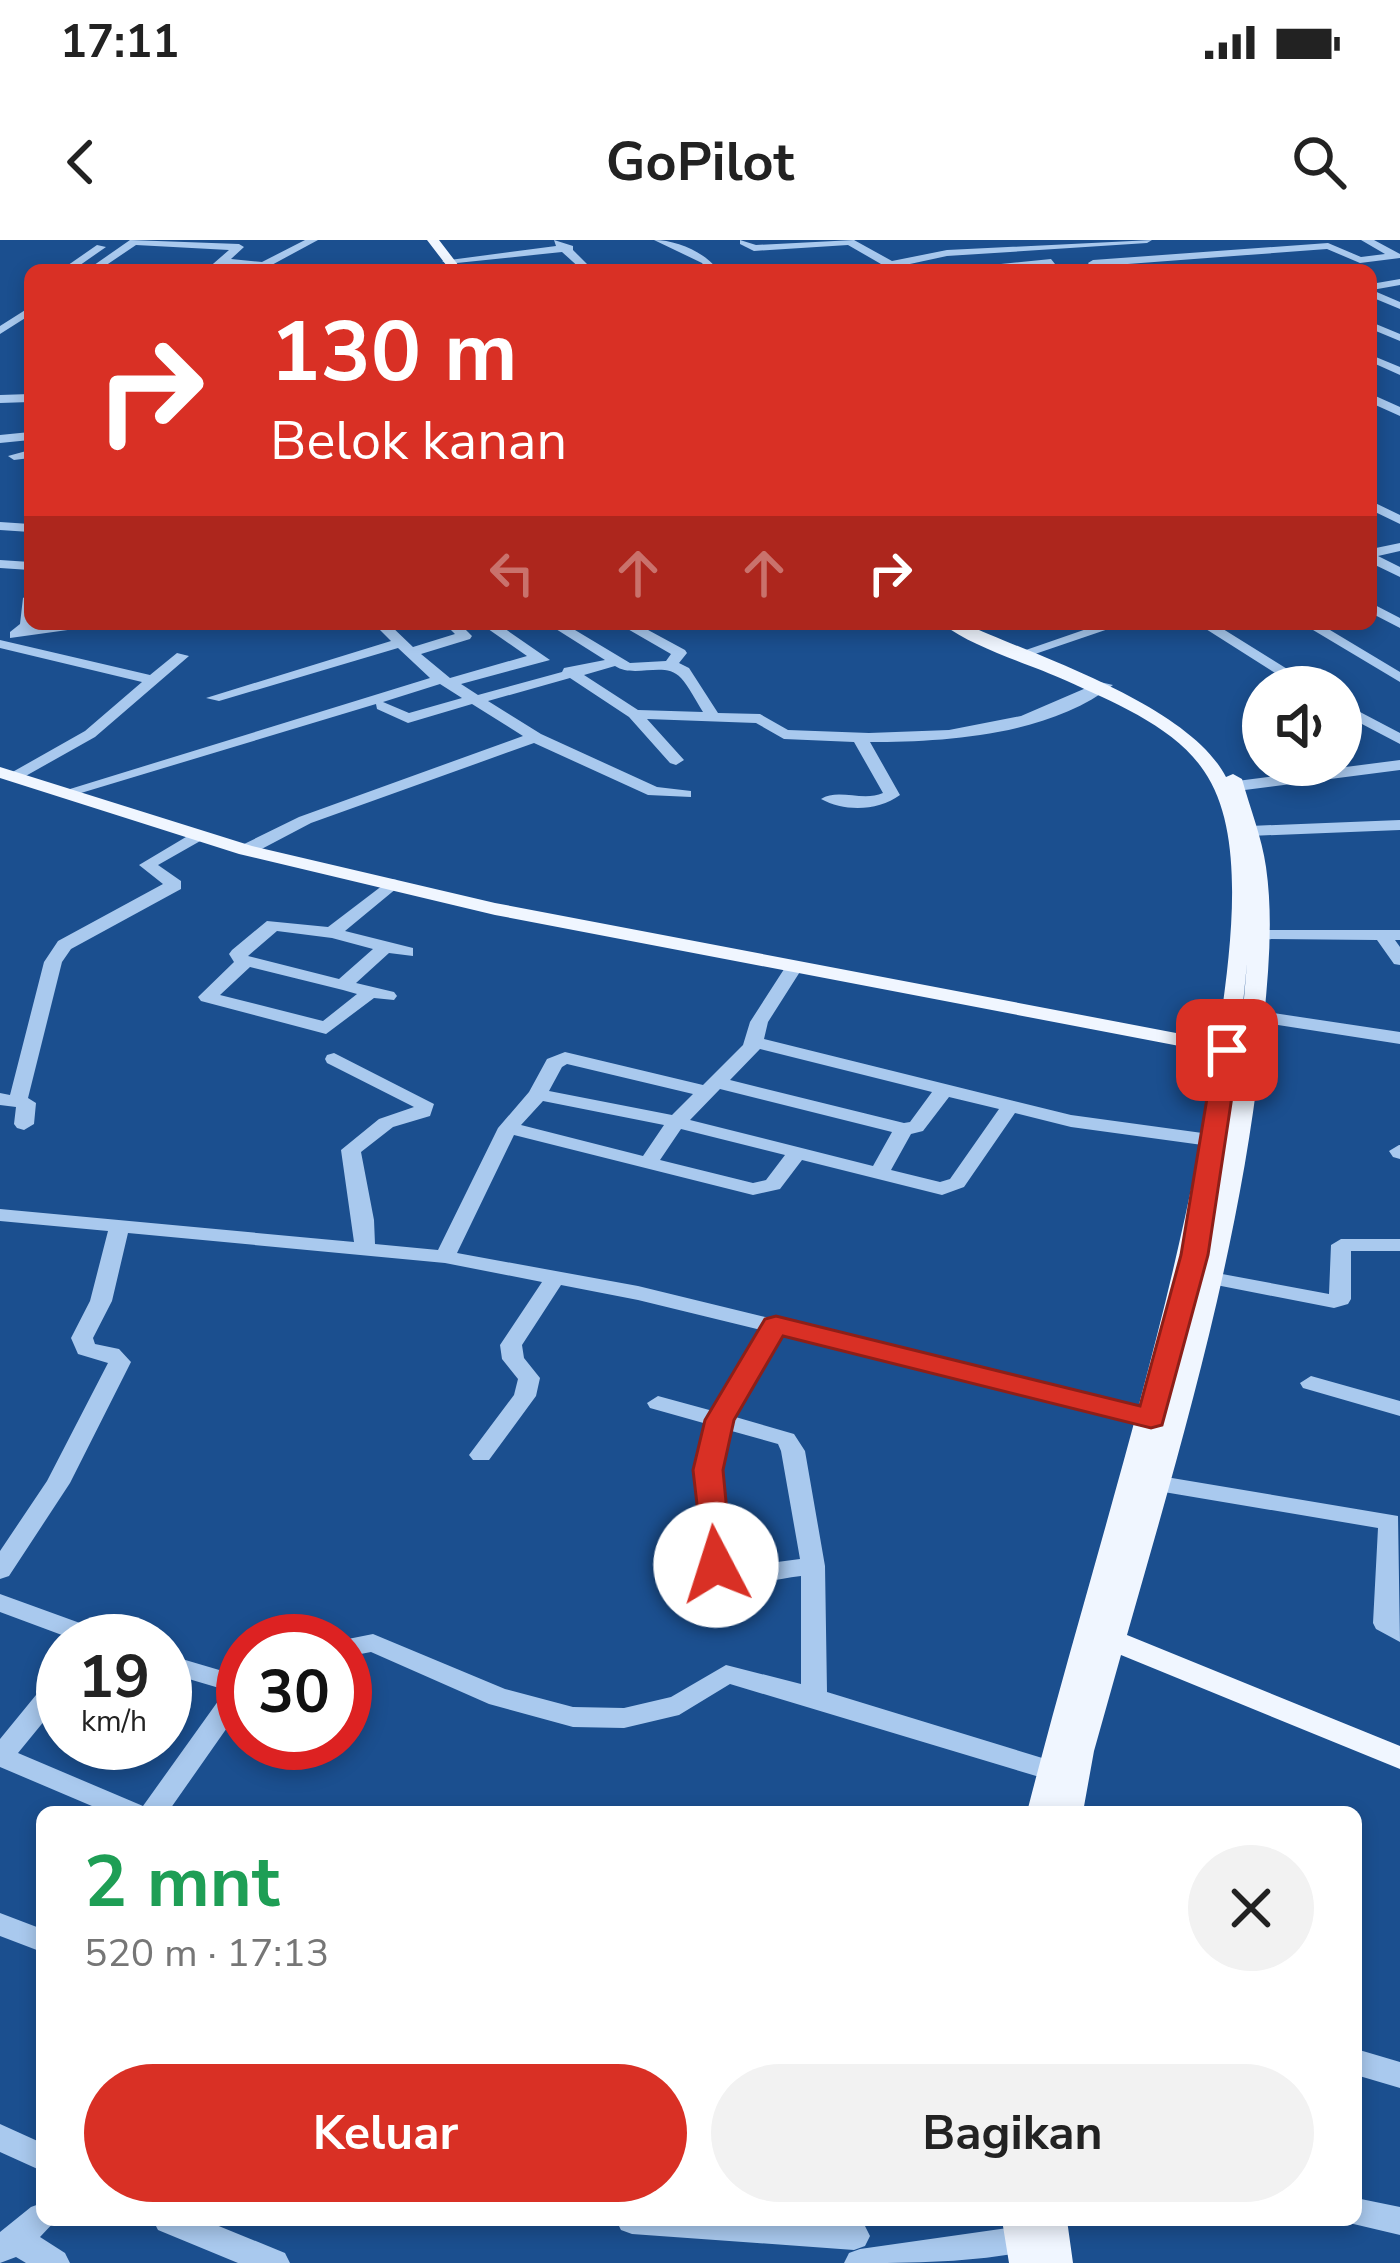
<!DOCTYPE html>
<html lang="id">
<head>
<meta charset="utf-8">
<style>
  body { margin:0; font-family:"Nunito Sans",sans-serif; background:#f2f2f2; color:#222; height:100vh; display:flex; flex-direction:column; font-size:45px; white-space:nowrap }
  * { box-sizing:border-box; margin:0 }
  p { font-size:39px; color:#767676 }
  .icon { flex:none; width:66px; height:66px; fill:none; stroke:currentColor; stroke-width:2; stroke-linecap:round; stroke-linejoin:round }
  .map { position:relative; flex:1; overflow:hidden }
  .side { position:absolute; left:36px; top:1566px; width:1326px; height:420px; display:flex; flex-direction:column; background:#fff; border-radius:18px; box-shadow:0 6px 18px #0003 }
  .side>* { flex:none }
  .banner { position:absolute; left:24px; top:24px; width:1353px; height:366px; border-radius:18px; box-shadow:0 6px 18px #0003; background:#d93025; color:#fff; overflow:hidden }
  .controls { position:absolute; left:1242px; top:426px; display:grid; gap:24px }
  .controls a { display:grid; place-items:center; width:120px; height:120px; border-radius:50%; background:#fff; box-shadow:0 6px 18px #0003; font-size:60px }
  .speed { position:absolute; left:36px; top:1374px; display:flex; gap:24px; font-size:60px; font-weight:700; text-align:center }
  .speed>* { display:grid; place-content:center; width:156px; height:156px; border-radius:50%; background:#fff; box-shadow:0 6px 18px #0003; line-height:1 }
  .speed small { font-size:30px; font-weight:400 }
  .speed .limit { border:18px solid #d22; background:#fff; color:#111 }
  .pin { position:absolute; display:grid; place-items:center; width:102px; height:102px; color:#fff; margin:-51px; border-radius:24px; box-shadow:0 6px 18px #0006 }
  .me { position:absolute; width:132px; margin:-66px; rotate:355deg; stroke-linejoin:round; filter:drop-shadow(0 0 9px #0008) }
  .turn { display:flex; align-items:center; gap:42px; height:252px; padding:0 48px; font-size:54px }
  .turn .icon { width:156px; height:156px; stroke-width:2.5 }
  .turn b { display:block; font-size:84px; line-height:102px }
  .lanes { display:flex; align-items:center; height:114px; padding:0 48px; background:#0003; justify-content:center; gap:60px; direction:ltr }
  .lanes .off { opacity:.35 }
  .round { display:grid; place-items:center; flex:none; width:126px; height:126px; border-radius:63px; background:#f2f2f2 }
  .overview { display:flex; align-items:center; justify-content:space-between; height:204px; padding:0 48px }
  h1 { font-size:72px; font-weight:700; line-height:90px; color:#1e9e55 }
  .cta { display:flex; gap:24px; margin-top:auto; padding:24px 48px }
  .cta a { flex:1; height:138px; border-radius:72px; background:#d93025; color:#fff; font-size:48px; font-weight:700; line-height:138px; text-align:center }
  .cta a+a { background:#f2f2f2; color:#222 }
  .status { display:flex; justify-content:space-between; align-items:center; height:84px; padding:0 60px; background:#fff; direction:ltr }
  .status svg { height:33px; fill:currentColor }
  header { display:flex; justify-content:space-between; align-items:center; height:156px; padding:0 48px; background:#fff; font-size:54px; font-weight:700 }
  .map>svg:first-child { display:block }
</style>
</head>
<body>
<div class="status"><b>17:11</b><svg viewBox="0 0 49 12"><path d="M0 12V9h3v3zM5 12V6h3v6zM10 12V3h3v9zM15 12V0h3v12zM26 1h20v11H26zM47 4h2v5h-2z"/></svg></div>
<header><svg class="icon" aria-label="back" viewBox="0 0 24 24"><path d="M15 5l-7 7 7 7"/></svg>GoPilot<svg class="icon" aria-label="search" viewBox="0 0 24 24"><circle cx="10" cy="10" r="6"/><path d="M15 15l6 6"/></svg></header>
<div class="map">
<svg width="1400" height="2023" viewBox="0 0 1400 2023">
  <rect width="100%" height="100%" fill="#1b4f8f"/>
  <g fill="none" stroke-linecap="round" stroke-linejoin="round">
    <!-- minor -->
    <path fill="#a9c9ee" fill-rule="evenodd" d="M130 0 239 4 244 7 231 19 262 22 305 0H318L268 27 225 24 217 30H206L229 10 136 5 99 30H87Z
      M554 0 573 6V10L593 30H582L562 12 447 24 442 21 556 6Z
      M654 0C676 0 705 12 718 30H707L702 23Z
      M740 0 756 5 854 0 892 21 947 10 1152 0 1147 3 947 16 882 30H862L881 24 848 5 754 11 740 4Z
      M1361 0H1374L1400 14V18L1360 23 1327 9 1101 26 1104 30H1093L1088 23 1093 20 1328 3 1361 17 1385 14Z
      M97 5 106 7 73 30H61Z
      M1051 19 1055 24 967 30 972 27Z
      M603 27 628 30H598Z
      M1400 39V45L1372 50 1400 62V69L1371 57V44Z
      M30 67V75L0 94V86Z
      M1371 82 1400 94V101L1371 89Z
      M1371 115 1400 127V135L1371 122Z
      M30 154V162L0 163V155Z
      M1371 154 1400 167V176L1371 163Z
      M30 192V200L0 203V195Z
      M30 210V218L14 220 8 216Z
      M1371 261 1400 275V284L1371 270Z
      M0 282 30 284V292L0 290Z
      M1400 303V311L1378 316 1400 327V337L1371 323V309Z
      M0 320 30 322V330L0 328Z
      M30 354V384L33 386 89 384 82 388 10 398V392L20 384 23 358Z
      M1371 363 1400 378V388L1371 373Z
      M374 384H389L413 407 455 394 445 384H460L472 396 470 399 421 414 450 438 527 416 481 384H498L550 420 461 444 478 455 562 432 564 428 605 420 548 384H565L630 423 666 421 671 414 619 384H637L685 410 687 413 679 423 689 428 718 473 760 474 788 490 869 493 949 490 1021 476 1100 442 1113 445C1050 495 946 502 870 502L900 555C878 571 845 572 821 559 838 548 863 562 883 553L854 502 784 499 756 483 647 479 684 520 676 525 670 523 629 477 570 438 488 461 541 494 657 547 691 551V557L648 555 534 503 311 583 252 614H240V606L299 577 523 496 472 464 408 483 377 469 376 464 71 556 65 558 57 553 430 438 398 408 219 461 206 458 391 401ZM615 426C635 439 665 420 681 438 689 447 696 461 703 472L638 470 584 435ZM440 444 462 458 409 473 383 462Z
      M1101 384H1123L1035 414 1023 411Z
      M1198 384H1215L1316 447H1297Z
      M1303 384H1320L1400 432V442Z
      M0 400 150 435 177 413 189 416 95 497 15 542 9 540V534L85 491 142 442 0 408Z
      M1341 462 1400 493V504L1341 473Z
      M1400 520V530L1237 551 1229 546 1237 541Z
      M1400 580V590L1250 596 1242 591 1250 586Z
      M196 591 202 592V600L158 625 181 641V649L71 709 62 722 28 858 36 863 34 884 24 890 17 888 14 884 16 867 0 865V853L10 855 44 722 58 701 163 644 139 625Z
      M391 639 397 640V648L345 691 413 708V716L389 713 356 743 394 752 397 756 394 760 374 758 326 794 201 761 198 757 234 722 229 714 232 710 267 681 328 687ZM277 691 332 698 373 709 339 739 248 716ZM250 727 343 750 357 754 323 781 220 755Z
      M1261 690H1400V700H1395L1400 707V725L1394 724 1377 700 1255 699V691Z
      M794 722 803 727 768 782 764 799 1071 875 1217 895 1227 901 1217 907 1071 887 1015 873 964 947 942 955 802 920 780 949 753 955 514 895 457 1013 638 1046 1159 1173 1162 1178 1159 1183 1151 1185 780 1095 732 1176 794 1194 805 1211 825 1326 827 1452 1062 1524 1066 1531 1062 1538 1053 1541 730 1444 679 1475 624 1488 573 1487 489 1464 371 1412 345 1417V1401H338L373 1394 505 1449 573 1467 624 1468 671 1457 726 1425 801 1444V1336C767 1340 729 1354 704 1325L696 1230 707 1184 650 1168 647 1163 658 1156 713 1171 761 1090 638 1060 561 1045 522 1105 524 1118 540 1138 536 1156 489 1220H473L469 1215 514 1155 518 1139 502 1119 500 1105 542 1042 445 1023 128 993 112 1061 93 1098 95 1104 119 1109 131 1122 70 1243 9 1336 0 1339V1311L47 1241 108 1123 78 1114 71 1098 90 1061 108 991 0 981V969L354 1002 341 910 379 879 414 867 327 823 325 819 327 815 334 813 434 864 430 876 393 887 361 912 374 980 375 1004 438 1010 498 888 529 852 547 819 565 812 703 845 743 805 750 782 788 723ZM760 809 932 852 910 882 904 883 730 840ZM567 824 693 854 672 875 549 851 562 827ZM720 849 892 892 873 926 690 880ZM949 857 999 869 950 939 940 942 891 930 911 894 923 891ZM543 861 664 885 643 916 521 885ZM681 889 785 915 766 940 753 943 660 920ZM728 1190 778 1204 781 1211 800 1319 739 1327 728 1321 720 1230Z
      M1240 768 1400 792V804L1233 778 1231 774 1233 770Z
      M1399 905H1400V919L1393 917 1389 911Z
      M1341 999H1400V1011H1351V1059L1348 1064 1334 1068 1206 1043 1195 1037 1206 1031 1329 1054 1331 1005Z
      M1311 1136 1400 1161V1176L1303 1148 1300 1143Z
      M1154 1235 1398 1276 1400 1402 1376 1389 1373 1383 1378 1288 1146 1249 1142 1243 1146 1237Z
      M0 1354 113 1395 117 1401H78L0 1372Z
      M165 1414 243 1437V1465L168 1572H106L0 1527V1499L54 1433 63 1431V1458L18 1513 143 1566 226 1450 165 1432Z
      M0 1673 42 1689V1712L0 1696Z
      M1356 1809 1400 1822V1848L1356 1835Z
      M0 1884 42 1903V1931L0 1912Z
      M1356 1958 1400 1967V1995L1345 1982 1356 1980Z
      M42 1963V1980H56L40 1997 65 2013 70 2023H26L16 2017 0 2023V1992L31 1967Z
      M153 1980H204L285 2013 290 2023H238L158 1990Z
      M616 1980H828L865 1986 870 1996 865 2006 854 2010 632 1994 621 1990Z
      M1021 1986 1032 1990 1037 2000 1032 2010C975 2023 904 2023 844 2023L849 2013 860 2009Z"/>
    <!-- major -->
    <path fill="#f0f6ff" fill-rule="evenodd" d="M427 0H439L462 30H450Z
      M943 384H965C1036 416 1189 465 1226 537L1233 534 1242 539C1250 568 1262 598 1266 627 1275 689 1266 756 1260 818 1238 1014 1181 1206 1127 1395L1400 1506V1529L1121 1415 1094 1511 1083 1572H1027C1092 1319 1176 1072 1216 813L495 675 239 614 0 538V527L252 606 495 663 1218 801C1228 725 1250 597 1204 531 1175 487 1113 462 1067 441 1030 424 973 408 943 384ZM1247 723 1240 805H1239Z
      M1002 1980H1067L1073 2023H1009Z"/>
  </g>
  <!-- route -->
  <path fill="#d93025" stroke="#8d1f18" stroke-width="3" d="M1227 803 1239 810 1208 1015 1162 1185 1151 1188 783 1096 734 1180 723 1230 732 1325 716 1336 705 1333 693 1230 705 1180 765 1079 776 1076 1140 1166 1181 1015 1215 810Z"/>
</svg>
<div class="controls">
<a><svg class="icon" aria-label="sound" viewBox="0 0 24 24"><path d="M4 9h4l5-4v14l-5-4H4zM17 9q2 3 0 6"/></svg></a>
</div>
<div class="speed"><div>19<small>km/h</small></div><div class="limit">30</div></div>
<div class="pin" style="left:1227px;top:810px;background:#d93025"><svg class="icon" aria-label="arrive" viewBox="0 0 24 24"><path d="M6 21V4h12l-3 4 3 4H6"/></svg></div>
<svg class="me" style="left:716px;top:1325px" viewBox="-20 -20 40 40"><circle r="19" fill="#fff"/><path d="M0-13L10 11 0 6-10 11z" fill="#d93025"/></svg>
<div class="banner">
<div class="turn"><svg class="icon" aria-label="right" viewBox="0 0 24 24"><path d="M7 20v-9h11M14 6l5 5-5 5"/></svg><div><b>130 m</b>Belok kanan</div></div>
<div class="lanes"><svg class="icon off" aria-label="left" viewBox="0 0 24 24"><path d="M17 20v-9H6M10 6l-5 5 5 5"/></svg><svg class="icon off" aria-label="ahead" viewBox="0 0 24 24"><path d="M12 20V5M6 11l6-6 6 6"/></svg><svg class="icon off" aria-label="ahead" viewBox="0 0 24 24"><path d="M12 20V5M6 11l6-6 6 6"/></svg><svg class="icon" aria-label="right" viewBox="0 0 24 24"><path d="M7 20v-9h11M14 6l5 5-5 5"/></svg></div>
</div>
<section class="side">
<div class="overview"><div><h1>2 mnt</h1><p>520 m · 17:13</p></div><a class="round"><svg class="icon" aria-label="close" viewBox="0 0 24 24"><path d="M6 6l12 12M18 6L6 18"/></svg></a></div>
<div class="cta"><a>Keluar</a><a>Bagikan</a></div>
</section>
</div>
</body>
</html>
